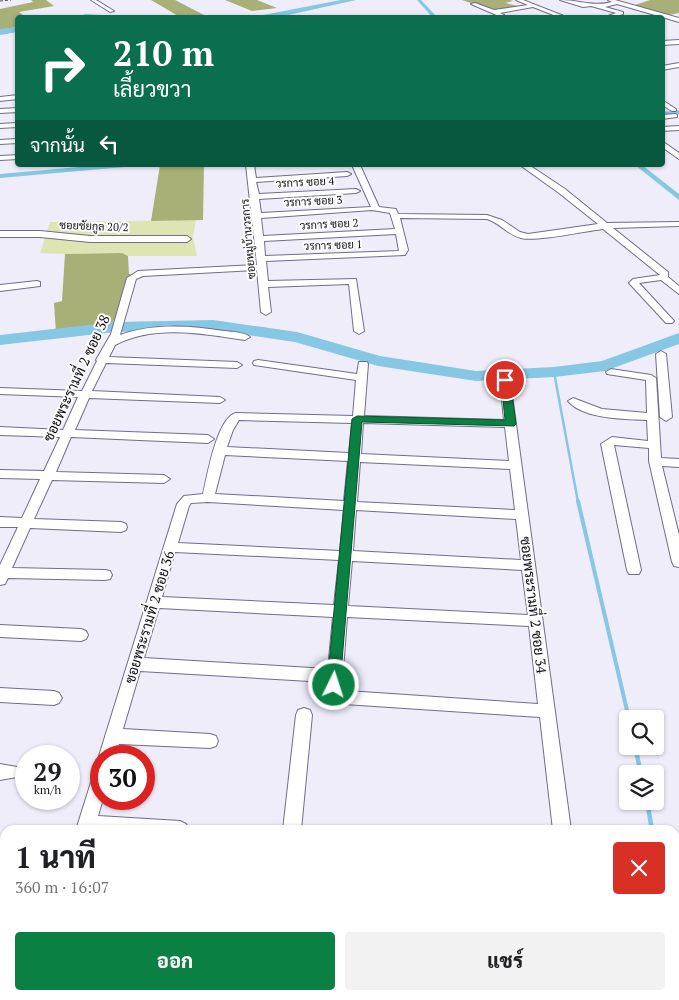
<!DOCTYPE html>
<html lang="th">
<head>
<meta charset="utf-8">
<style>
  body { margin:0; font-family:"PT Serif",Sarabun,serif; background:#f2f2f2; color:#202124; height:100vh; display:flex; flex-direction:column; font-size:19px; white-space:nowrap }
  * { box-sizing:border-box; margin:0 }
  p { font-size:16px; color:#757577 }
  .icon { flex:none; width:28px; height:28px; fill:none; stroke:currentColor; stroke-width:2; stroke-linecap:round; stroke-linejoin:round }
  .map { position:relative; flex:1; overflow:hidden }
  .details { position:absolute; left:0px; top:825px; width:680px; height:175px; display:flex; flex-direction:column; background:#fff; border-radius:15px 15px 0 0; box-shadow:0 1px 4px #0004 }
  .details>* { flex:none }
  .hud { position:absolute; left:15px; top:15px; width:650px; height:152px; border-radius:5px; box-shadow:0 1px 4px #0004; background:#0b6e4f; color:#fff; overflow:hidden }
  .buttons { position:absolute; left:619px; top:710px; display:grid; gap:10px }
  .buttons a { display:grid; place-items:center; width:45px; height:45px; border-radius:5px; background:#fff; box-shadow:0 1px 4px #0004; font-size:25px }
  .speed { position:absolute; left:15px; top:745px; display:flex; gap:10px; font-size:25px; font-weight:700; text-align:center }
  .speed>* { display:grid; place-content:center; width:65px; height:65px; border-radius:50%; background:#fff; box-shadow:0 1px 4px #0004; line-height:1 }
  .speed small { font-size:12px; font-weight:400 }
  .speed .limit { border:8px solid #d22; background:#fff; color:#111 }
  .pin { position:absolute; display:grid; place-items:center; width:42px; height:42px; color:#fff; margin:-21px; border:2px solid #fff; border-radius:50%; box-shadow:0 1px 5px #0007 }
  .me { position:absolute; width:55px; margin:-28px; rotate:4deg; stroke-linejoin:round; filter:drop-shadow(0 0 4px #0008) }
  .turn { display:flex; align-items:center; gap:18px; height:105px; padding:0 15px; font-size:22px }
  .turn .icon { width:65px; height:65px; stroke-width:2.5 }
  .turn b { display:block; font-size:35px; line-height:42px }
  .then { display:flex; align-items:center; height:48px; padding:0 15px; background:#0003; gap:10px; font-size:19px }
  .round { display:grid; place-items:center; flex:none; width:52px; height:52px; border-radius:5px; background:#f2f2f2 }
  .head { display:flex; align-items:center; justify-content:space-between; height:85px; padding:0 15px }
  h1 { font-size:30px; font-weight:800; line-height:38px }
  .primary-button { display:flex; gap:10px; margin-top:auto; padding:10px 15px }
  .primary-button a { flex:1; height:58px; border-radius:5px; background:#0b8043; color:#fff; font-size:20px; font-weight:800; line-height:58px; text-align:center }
  .primary-button a+a { background:#f2f2f2; color:#202124 }
  .map>svg:first-child { display:block }
</style>
</head>
<body>
<div class="map">
<svg width="679" height="1000" viewBox="0 0 679 1000">
  <rect width="100%" height="100%" fill="#f0edfb"/>
  <!-- green -->
  <path fill="#dee5b3" d="M196 220 193 237 197 256H128L122 253 65 254 40 253 50 222Z"/>
  <!-- forest -->
  <path fill="#a8af77" d="M31 0H46L54 6 19 12 26 17 18 18 17 27 0 30V9L33 2Z
    M151 0H175L204 15H198V17H180Z
    M225 0H257L277 8 252 11Z
    M462 0H510L513 1 505 3 523 7 494 11Z
    M650 0H679V13L669 15 632 6Z
    M160 165H204L203 220 151 221Z
    M122 253 128 256 129 274H136L112 324 56 333 54 303 62 301 65 254Z"/>
  <g fill="none" stroke-linecap="round" stroke-linejoin="round">
    <!-- stream-far2 -->
    <path stroke="#86c7e3" stroke-width="2.5" d="M554 372 578 502"/>
    <!-- stream-far1 -->
    <path stroke="#86c7e3" stroke-width="4" d="M578 501 629 719"/>
    <!-- stream -->
    <path stroke="#86c7e3" stroke-width="4.5" d="M635 746 641 774
      M647 801 652 830"/>
    <!-- canal -->
    <path fill="#86c7e3" fill-rule="evenodd" d="M417 0H421L438 18H433Z
      M679 110V114L662 116V112Z
      M102 165H128L125 167 0 178V174Z
      M635 165H642L679 194V200Z"/>
    <!-- river -->
    <path fill="#86c7e3" fill-rule="evenodd" d="M341 0H356L293 14 272 18H248Z
      M86 14 114 16 118 18H70Z
      M18 27V32L0 35V29Z
      M213 320 297 332 380 356 476 371 554 367 602 361 679 333V344L605 371 554 377 476 381 378 366 295 342 213 330 115 332 0 345V335L115 322Z"/>
    <defs>
      <path id="minor" d="M91 0H96L114 11 110 12Z
        M516 0H523L569 18H561L533 7 500 13 504 15 501 17 471 4 475 3 494 10 528 5Z
        M560 0C579 0 593 7 612 2L608 0H615L679 18V22L617 4 605 7 623 12V14L612 18H603L616 13 591 6 583 7Z
        M679 40V44L662 45V41Z
        M679 63V67L662 70V66Z
        M18 95V99L0 101V97Z
        M662 100 676 109V111H672L662 105Z
        M18 108V112L0 113V109Z
        M675 114 677 115V117L662 119V115Z
        M16 123 18 127 0 128V124Z
        M679 126V130L662 131V127Z
        M16 139 18 143 0 144V140Z
        M662 141 679 153V159L662 147Z
        M18 155V159L0 160V156Z
        M246 165H254L256 178 347 172 351 174 347 176 256 182 259 194 356 189 360 191 356 193 259 199 261 213 371 207 352 165H360L379 207 396 209 398 214 487 215 502 220 520 232 528 234 598 224 559 193 520 165H529L565 189 607 223 679 222V226L613 228 668 272V277L679 286V294L661 280 639 283 674 321 672 323H666L629 283 633 279 660 275 603 229C586 231 536 242 521 238 508 235 500 223 487 219L400 218 408 250 405 255 266 261 268 281 356 279 364 331 359 334 354 331 349 284 268 287 271 312 266 315 261 312 257 270 143 276 136 279 120 335C154 323 190 326 224 331 232 332 244 332 250 337L245 340C203 334 155 324 115 345L109 357 237 362 242 365 237 368 106 363 92 391 220 397 225 400 220 403 89 398 75 430 208 435 214 439 208 443 71 437 56 472 164 475 170 479 164 483 52 480 34 519 121 522 126 524 127 527 126 530 121 532 30 528 12 568 105 570 110 571 112 575 110 579 105 580 8 578 5 584 0 585V565L18 527H0V517L22 518 40 479 0 478V470L44 471 60 437 0 435V427L63 430 78 397 0 394V388L82 391 97 361 96 360 111 334 127 278 138 271 257 265ZM372 210 390 213 395 229 263 236 261 218ZM396 234 399 251 265 256 264 241Z
        M0 231H40L90 236H187L191 239 187 242H90L40 237H0Z
        M37 281 40 282V286L0 291V285Z
        M661 351 666 354 672 417 666 421 660 417 656 354Z
        M258 360 357 374 359 362H367L368 364 364 416 504 420 500 380 505 377 510 380 571 830H553L540 717 344 704 333 697 327 682 140 671 123 729 210 734 216 736 218 741 216 746 210 748 119 744 115 756H101V761L99 756 177 504 184 496 203 494C207 477 217 417 236 413L353 416 356 380 254 365 253 363 254 361ZM239 420 352 423 349 453 227 447 233 430ZM363 423 505 427 509 461 361 454ZM225 455 348 461 344 501 215 494ZM360 462 510 469 515 510 357 502ZM208 502 344 510 340 551 178 543 189 506 191 503ZM356 510 516 519 521 560 353 551ZM175 552 339 560 334 605 162 597ZM352 561 522 570 528 615 348 606ZM159 608 333 617 328 669 144 658ZM347 617 529 626 538 704 347 691 342 684Z
        M611 369 651 375 656 378 661 458 679 459V467L662 466 679 535V567L674 566 672 562 649 461V448L614 445 641 570 639 574H629L627 570 601 444 612 437 648 441 647 420C625 419 583 419 568 401L573 398 602 409 647 413 646 380 607 374 606 372Z
        M0 625 81 629 86 631 88 635 86 639 81 641 0 637Z
        M0 688 54 691 59 693 62 698 59 703 54 705 0 702Z
        M304 708 310 710 312 715 301 830H283L296 715 298 710Z
        M0 764 17 767 19 772 17 777 0 780Z
        M101 768V799H103L98 816 180 821 186 824 189 830H76L93 776 95 770Z
        M25 995H45L44 1000H24Z"/>
      <path id="secondary" d="M679 845V871L675 872V846Z
        M267 995H308L306 1000H265Z
        M360 995H399L397 1000H358Z
        M520 995H548L550 1000H522Z"/>
      <path id="trunk" d="M408 995H452L450 1000H406Z"/>
      <path id="motorway" d="M679 889V949L675 950V891Z
        M679 957V1000H597L599 995H675V959Z
        M479 995H526L524 1000H477Z"/>
    </defs>
    <!-- minor casing -->
    <use href="#minor" stroke="#736b8a" stroke-width="2"/>
    <!-- secondary casing -->
    <use href="#secondary" stroke="#736b8a" stroke-width="1"/>
    <!-- trunk casing -->
    <use href="#trunk" stroke="#736b8a" stroke-width="2"/>
    <!-- motorway casing -->
    <use href="#motorway" stroke="#736b8a" stroke-width="2"/>
    <!-- minor -->
    <use href="#minor" fill="#fff" fill-rule="evenodd"/>
    <!-- secondary -->
    <use href="#secondary" fill="#fff" fill-rule="evenodd"/>
    <!-- trunk -->
    <use href="#trunk" fill="#fff" fill-rule="evenodd"/>
    <!-- motorway -->
    <use href="#motorway" fill="#fff" fill-rule="evenodd"/>
    <!-- rail -->
    <path stroke="#4e4b57" stroke-width="1" stroke-dasharray="3 2" stroke-linecap="butt" d="M0 1 11 0"/>
  </g>
  <!-- route -->
  <path fill="#0b8043" stroke="#07532c" d="M505 377 510 380 516 424 514 426 362 422 340 685 338 689 334 691 329 689 327 685 352 419 357 416 505 420 501 380Z"/>
  <g text-anchor="middle" dominant-baseline="central" stroke-width="4" stroke-linejoin="round" paint-order="stroke">
    <!-- far-street labels -->
    <g font-size="11" fill="#110d19" stroke="#fcfcfc">
      <text transform="translate(305 182) rotate(-3)">วรการ ซอย 4</text>
      <text transform="translate(313 201) rotate(-3)">วรการ ซอย 3</text>
      <text transform="translate(329 224) rotate(-3)">วรการ ซอย 2</text>
      <text transform="translate(94 226) rotate(2)">ซอยชัยกูล 20/2</text>
      <text transform="translate(248 239) rotate(-95)">ซอยหมู่บ้านวรการ</text>
      <text transform="translate(333 245) rotate(-2)">วรการ ซอย 1</text>
    </g>
    <!-- street labels -->
    <g font-size="14" fill="#110d19" stroke="#fcfcfc">
      <text transform="translate(76 378) rotate(-65)">ซอยพระรามที่ 2 ซอย 38</text>
      <text transform="translate(534 605) rotate(83)">ซอยพระรามที่ 2 ซอย 34</text>
      <text transform="translate(149 617) rotate(-73)">ซอยพระรามที่ 2 ซอย 36</text>
    </g>
  </g>
</svg>
<div class="buttons">
<a><svg class="icon" aria-label="search" viewBox="0 0 24 24"><circle cx="10" cy="10" r="6"/><path d="M15 15l6 6"/></svg></a>
<a><svg class="icon" aria-label="layers" viewBox="0 0 24 24"><path d="M12 4l9 5-9 5-9-5zM3 14l9 5 9-5"/></svg></a>
</div>
<div class="speed"><div>29<small>km/h</small></div><div class="limit">30</div></div>
<div class="pin" style="left:505px;top:380px;background:#d93025"><svg class="icon" aria-label="arrive" viewBox="0 0 24 24"><path d="M6 21V4h12l-3 4 3 4H6"/></svg></div>
<svg class="me" style="left:334px;top:685px" viewBox="-20 -20 40 40"><circle r="17" fill="#0b8043" stroke="#fff" stroke-width="3"/><path d="M0-11L8 9 0 5-8 9z" fill="#fff"/></svg>
<div class="hud">
<div class="turn"><svg class="icon" aria-label="right" viewBox="0 0 24 24"><path d="M7 20v-9h11M14 6l5 5-5 5"/></svg><div><b>210 m</b>เลี้ยวขวา</div></div>
<div class="then">จากนั้น<svg class="icon" aria-label="left" viewBox="0 0 24 24"><path d="M17 20v-9H6M10 6l-5 5 5 5"/></svg></div>
</div>
<section class="details">
<div class="head"><div><h1>1 นาที</h1><p>360 m · 16:07</p></div><a class="round" style="background:#d93025;color:#fff"><svg class="icon" aria-label="close" viewBox="0 0 24 24"><path d="M6 6l12 12M18 6L6 18"/></svg></a></div>
<div class="primary-button"><a>ออก</a><a>แชร์</a></div>
</section>
</div>
</body>
</html>
